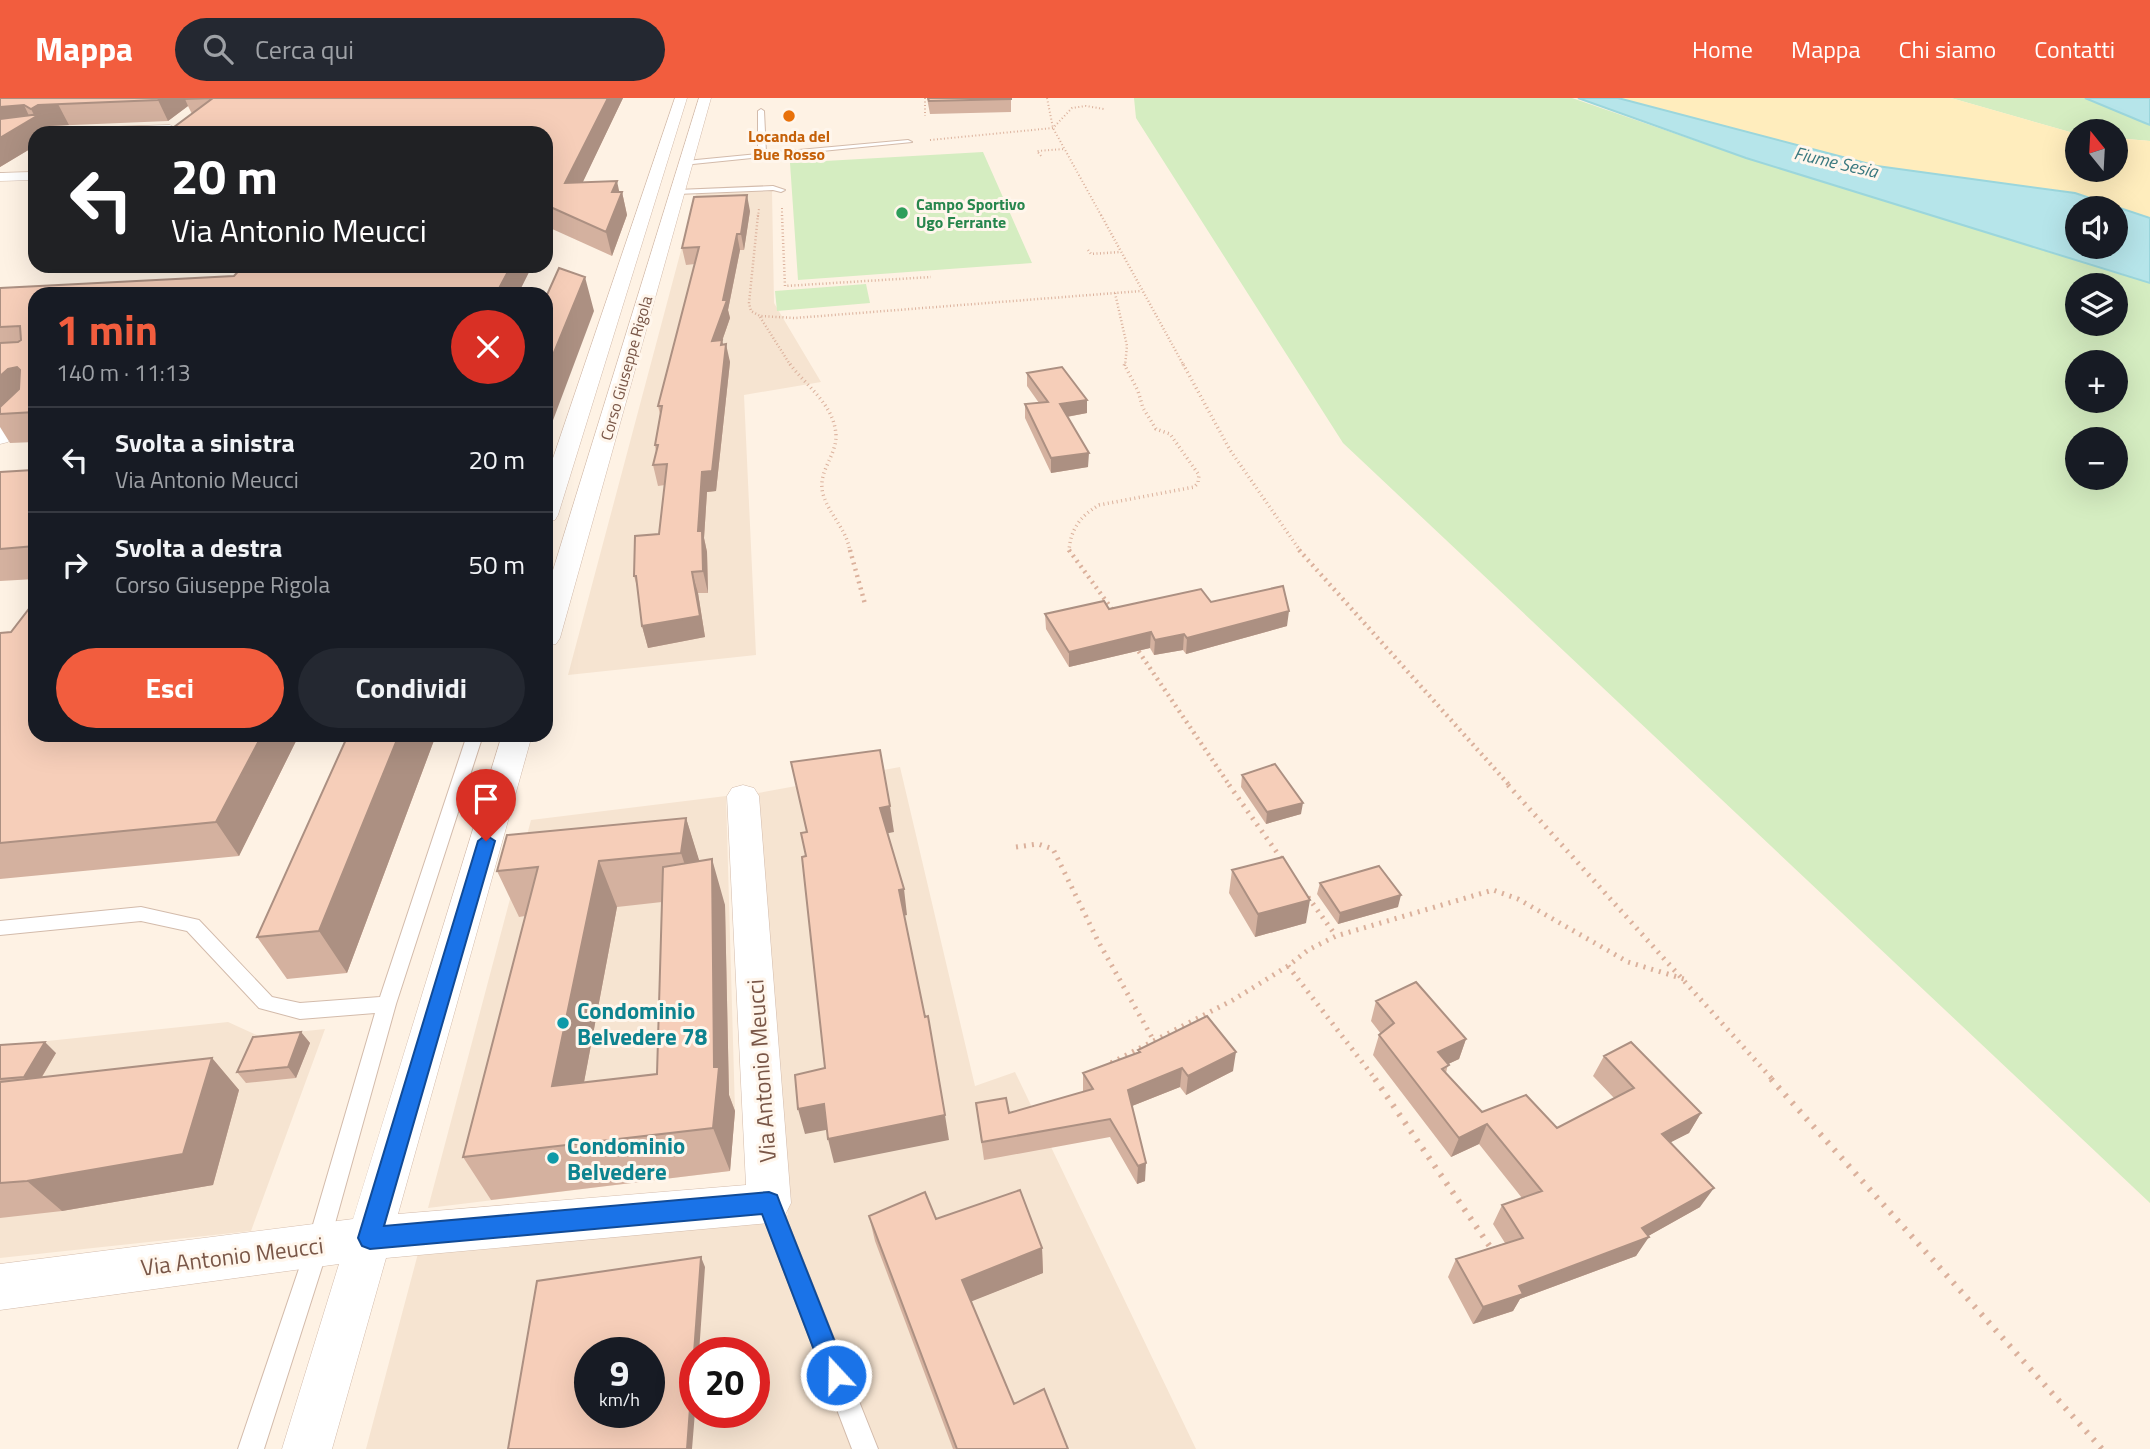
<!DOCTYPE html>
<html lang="it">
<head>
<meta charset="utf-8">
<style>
  body { margin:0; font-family:"Titillium Web",sans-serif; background:#242831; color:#f1f3f6; height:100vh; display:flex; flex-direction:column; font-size:26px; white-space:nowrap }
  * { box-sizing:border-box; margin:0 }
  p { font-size:23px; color:#9ea1a6 }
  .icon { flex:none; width:38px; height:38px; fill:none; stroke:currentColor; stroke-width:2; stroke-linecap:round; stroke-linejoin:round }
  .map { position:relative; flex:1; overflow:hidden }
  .details { position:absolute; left:28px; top:189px; width:525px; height:455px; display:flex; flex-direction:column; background:#171b24; border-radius:21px; box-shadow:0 7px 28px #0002 }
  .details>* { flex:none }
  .top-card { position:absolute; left:28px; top:28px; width:525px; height:147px; border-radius:21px; box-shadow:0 7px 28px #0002; background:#202124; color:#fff; overflow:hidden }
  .needle { width:46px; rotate:342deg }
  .fabs { position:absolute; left:2065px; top:21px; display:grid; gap:14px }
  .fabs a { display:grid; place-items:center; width:63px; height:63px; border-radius:50%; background:#171b24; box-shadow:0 7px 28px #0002; font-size:35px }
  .speed { position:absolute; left:574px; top:1239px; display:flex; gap:14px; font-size:35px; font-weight:700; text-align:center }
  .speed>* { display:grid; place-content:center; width:91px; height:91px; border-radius:50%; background:#171b24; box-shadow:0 7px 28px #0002; line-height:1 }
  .speed small { font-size:18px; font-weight:400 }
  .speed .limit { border:10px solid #d22; background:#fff; color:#111 }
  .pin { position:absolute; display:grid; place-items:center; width:60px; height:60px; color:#fff; margin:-72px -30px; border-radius:50% 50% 50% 0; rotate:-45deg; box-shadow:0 0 7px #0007 }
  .pin .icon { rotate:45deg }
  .me { position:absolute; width:77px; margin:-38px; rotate:339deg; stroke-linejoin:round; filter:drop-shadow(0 0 5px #0008) }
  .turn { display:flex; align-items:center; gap:24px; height:147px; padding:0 28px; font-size:32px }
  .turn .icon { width:91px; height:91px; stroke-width:2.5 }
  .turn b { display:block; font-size:49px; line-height:60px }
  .round { display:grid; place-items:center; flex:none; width:74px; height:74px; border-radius:37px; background:#242831 }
  .overview { display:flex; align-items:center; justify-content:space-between; height:119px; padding:0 28px }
  h1 { font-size:42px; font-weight:700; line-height:52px; color:#f25d3e }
  .action { display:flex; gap:14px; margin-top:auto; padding:14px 28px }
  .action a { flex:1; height:80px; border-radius:42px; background:#f25d3e; color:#fff; font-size:28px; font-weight:700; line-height:80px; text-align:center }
  .action a+a { background:#242831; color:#f1f3f6 }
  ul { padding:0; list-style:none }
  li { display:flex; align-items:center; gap:21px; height:105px; padding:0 28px; border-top:2px solid #363941 }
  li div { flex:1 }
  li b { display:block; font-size:26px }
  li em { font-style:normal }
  header { display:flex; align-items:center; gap:42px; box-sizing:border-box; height:98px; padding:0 35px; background:#f25d3e; color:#fff }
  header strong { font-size:33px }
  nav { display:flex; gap:38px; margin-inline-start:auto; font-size:24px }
  .search { width:490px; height:63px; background:#242831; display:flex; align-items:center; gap:18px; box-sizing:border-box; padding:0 24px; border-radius:38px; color:#9ea1a6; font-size:26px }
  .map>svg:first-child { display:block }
</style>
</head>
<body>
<header>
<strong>Mappa</strong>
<div class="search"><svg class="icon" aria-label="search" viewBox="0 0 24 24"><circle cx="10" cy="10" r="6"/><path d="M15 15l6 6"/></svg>Cerca qui</div>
<nav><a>Home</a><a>Mappa</a><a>Chi siamo</a><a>Contatti</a></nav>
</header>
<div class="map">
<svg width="2150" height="1351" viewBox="0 0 2150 1351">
  <rect width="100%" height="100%" fill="#fef2e4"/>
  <!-- residential -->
  <path fill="#f6e4d1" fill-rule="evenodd" d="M772 93 774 205 821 284 744 297 756 557 568 577 696 96Z
    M900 669 975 988 1015 974 1196 1351H366L420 1148 788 1117 758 695ZM590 1255H649V1314H590ZM695 1255H754V1314H695Z
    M726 698 735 1013 730 1073 428 1110 531 722Z
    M228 924 259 938 325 931 251 1133 0 1160V948Z"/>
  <!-- green -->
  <path fill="#d5edc1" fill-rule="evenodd" d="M1134 0H1572L1746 60 2150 185V1105L1343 345 1136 20ZM2077 187H2116V226H2077ZM2077 264H2116V303H2077ZM2077 341H2116V380H2077Z
    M1951 0H2085L2150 27V43L2116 40V33H2077V36Z
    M983 54 1032 165 798 182 790 65Z
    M866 186 870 205 777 213 775 193Z"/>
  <!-- sand -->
  <path fill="#ffedbd" d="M1618 0H1951L2077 36V72H2116V40L2150 43V120L2075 95 1877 68Z"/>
  <!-- water -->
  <path fill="#b6e5ea" stroke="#9bd6dc" stroke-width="2" fill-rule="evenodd" d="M1578 0H1618L1877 68 2075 95 2150 120V185L1746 60ZM2077 110H2116V149H2077Z
    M2085 0H2150V27L2145 25Z"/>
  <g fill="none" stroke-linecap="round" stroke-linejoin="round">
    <defs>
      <path id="lane" d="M761 11 764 13 766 55 908 42 912 44 683 67 686 63 758 56V13Z
        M773 88 785 92 781 94 773 92 677 96 673 94 677 92Z
        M467 637H483L396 906 329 1147 264 1351H238L307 1147 375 915 300 921 259 910 187 833 141 823 0 837V823L141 809 199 822 272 899 300 905 380 899Z
        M769 1095 777 1098 780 1105 878 1351H852L758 1105 761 1098Z"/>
      <path id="street" d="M675 0H687L558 417 555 422 546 424V381Z
        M699 0H711L560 540 556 546 546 548V495Z
        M170 27 177 31 175 34 42 35 49 31Z
        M35 74V82L0 83V75Z
        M35 300V318L8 344 0 346V327L27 301Z
        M502 637H532L398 1116 746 1087 727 698 732 690 743 687 754 690 759 698 791 1105 784 1119 769 1125 386 1160 332 1351H282L339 1166 0 1212V1166L353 1121Z"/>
    </defs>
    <!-- lane casing -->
    <use href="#lane" stroke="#d3bbab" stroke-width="2"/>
    <!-- street casing -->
    <use href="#street" stroke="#d3bbab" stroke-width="1"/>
    <!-- path-far5 -->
    <path stroke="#dbb19c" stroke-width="2" stroke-dasharray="1 2.5" stroke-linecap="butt" d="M925 0V18
      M1047 0 1053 30 1102 119
      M930 42 1053 30 1072 10 1086 8 1104 11
      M1041 58 1037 53 1064 51
      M782 110V119
      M758 119 759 110"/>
    <!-- path-far4 -->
    <path stroke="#dbb19c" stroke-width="2.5" stroke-dasharray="1 2.5" stroke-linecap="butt" d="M758 117 749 205 751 213 760 218 795 220 1141 193
      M782 117 785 188 931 179
      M1101 117 1184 268
      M1088 152 1091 156 1120 154
      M1115 195 1127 248 1125 268
      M760 219 791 268"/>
    <!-- path-far3 -->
    <path stroke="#dbb19c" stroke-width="3.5" stroke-dasharray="1 3.5" stroke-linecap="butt" d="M790 266C806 288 835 307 836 338 836 359 817 374 823 396 829 417 847 431 850 454
      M1183 266 1230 352 1301 454
      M1069 454C1070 432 1080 418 1099 407L1194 389 1198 385 1199 377 1170 336 1156 331 1143 310 1138 293 1124 266"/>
    <!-- path-far2 -->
    <path stroke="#dbb19c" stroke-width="4.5" stroke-dasharray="2 4.5" stroke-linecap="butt" d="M850 452 865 506
      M1069 452 1114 514
      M1299 452 1510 688
      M1135 548 1230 688"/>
    <!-- path-far1 -->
    <path stroke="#dbb19c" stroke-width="5" stroke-dasharray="2 6" stroke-linecap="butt" d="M1229 687 1283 763
      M1508 687 1773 982
      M1016 749 1038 746 1053 751 1098 843 1154 943
      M1308 799 1336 838
      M1288 868 1376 982
      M1111 965 1233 902 1288 868 1308 852 1336 838 1493 792 1518 801 1628 864 1684 881"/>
    <!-- path -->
    <path stroke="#dbb19c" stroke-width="6" stroke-dasharray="2.5 8" stroke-linecap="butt" d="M1375 981 1493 1153
      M1771 981 2102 1351"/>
    <!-- lane -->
    <use href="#lane" fill="#fff" fill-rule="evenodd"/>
    <!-- street -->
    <use href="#street" fill="#fff" fill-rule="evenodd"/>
  </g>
  <!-- wall -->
  <path fill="#d4b19f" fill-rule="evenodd" d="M0 0H623L582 85 622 94 627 117 612 158 550 130 546 139V35L192 16 188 8 168 23 49 28 47 29 50 35H35V48L0 69Z
    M927 0H1011V14L930 16Z
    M750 113 744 152H740L728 212 730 220 722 243 730 264 716 393 707 394 704 440 707 454 708 495H698L705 539 648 550 642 528 638 492 634 478 659 436 665 387 658 388 653 367 656 354 655 347 660 316 658 308 695 166 686 167 682 150Z
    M243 168H532L518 196H35V344L10 345 0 329V190L234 178Z
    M1027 275 1087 302V315L1067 319 1088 369 1051 375 1025 320V306L1039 305 1027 288Z
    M35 370V481L0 483V374L33 372Z
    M1211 504 1287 528 1186 556 1183 552 1154 557 1150 550 1069 569 1046 531 1045 516Z
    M11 534 299 637 239 758 0 781V535Z
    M348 637H436L347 875 287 881 257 839Z
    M1242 677 1301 716 1266 726 1241 689Z
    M686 720 699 763 725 807 729 997 735 1013 730 1073 491 1102 463 1059 525 818 519 819 497 773ZM662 804 657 976 584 984 617 809Z
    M1232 772 1306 825 1255 839 1229 795Z
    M1320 785 1398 809 1338 826 1317 796Z
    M1376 903 1466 941 1459 961 1448 966 1446 975 1482 1014 1557 1030 1614 1000 1593 978 1604 958 1701 1015 1689 1035 1670 1044 1700 1109 1648 1138 1636 1158 1520 1201 1513 1213 1473 1226 1448 1179 1456 1161 1505 1145 1493 1126 1502 1107 1522 1100 1479 1046 1451 1059 1373 957 1379 937 1381 936 1371 923Z
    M301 934 310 945 296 980 246 985 237 974Z
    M0 947 56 955 42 979 212 960 239 992 213 1087 62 1113 0 1120Z
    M1138 952 1233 973 1186 997 1180 989 1132 1008 1145 1083 1137 1086 1110 1039 984 1062 976 1005 1009 1015 1083 994V975L1138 955Z
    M869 1118 1042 1150 1043 1175 971 1203 1014 1306 1068 1351H953L875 1143Z"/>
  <!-- shaded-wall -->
  <path fill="#ac9082" d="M162 0H199L185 1 188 8 168 23 158 2Z
    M608 0H623L571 109 565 85Z
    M58 6 69 27 49 28 47 29 50 35H35V48L0 69V9L24 7 31 22 35 19 31 11 38 7Z
    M617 83 620 97 622 94 627 117 612 158 606 134 612 94Z
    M747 97 750 113 744 152 741 136Z
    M546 114 550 130 546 139Z
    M737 136 740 152 728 212 730 220 722 243 725 257 726 246 730 264 716 393 707 394 704 440 707 454 708 495 703 473 698 433 712 243 723 202Z
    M511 168H532L518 196H496Z
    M585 179 594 213 546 341V274Z
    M17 269 35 297 0 316V278L8 271Z
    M1087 302V315L1060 320V306Z
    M1089 355 1088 369 1051 375V360Z
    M692 474 698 495 705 539 648 550 642 528Z
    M1289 513 1287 528 1186 556 1187 540Z
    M1151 534 1150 550 1069 569V554Z
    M1184 536 1183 552 1154 557 1155 542Z
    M262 637H299L239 758 216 724Z
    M399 637H436L347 875 319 833Z
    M1303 705 1301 716 1266 726 1267 714Z
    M890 708 894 734 884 736 880 710Z
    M686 720 700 765 696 801 681 755Z
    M712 761 725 807 729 997 735 1013 730 1073 713 1030Z
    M599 763 617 809 575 1032 552 988Z
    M904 791 907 817 903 818 899 792Z
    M1401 797 1398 809 1338 826 1340 815Z
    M1310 802 1306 825 1255 839 1258 816Z
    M301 934 310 945 296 980 288 969Z
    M1466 941 1459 961 1431 974 1438 954Z
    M45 944 56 955 35 990 24 979Z
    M1236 954 1233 973 1186 997 1188 978Z
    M212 960 239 992 213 1087 62 1113 27 1083Z
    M1182 970 1180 989 1127 1010 1128 992Z
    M824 1006 831 1031 805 1036 798 1011Z
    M1701 1015 1689 1035 1650 1055 1662 1036Z
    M945 1017 949 1042 834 1065 828 1041Z
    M1487 1026 1479 1046 1451 1059 1459 1040Z
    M1146 1065 1145 1083 1137 1086 1138 1068Z
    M1714 1090 1700 1109 1643 1141 1649 1139 1636 1158 1520 1201 1513 1213 1473 1226 1483 1209 1519 1188 1642 1130Z
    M1042 1150 1043 1175 965 1206 962 1182Z
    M701 1159 705 1169 699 1255H695V1314L692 1351H687Z"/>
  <!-- building -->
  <path fill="#f6ceb9" stroke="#ac9082" stroke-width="2" fill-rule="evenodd" d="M0 0H162L158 2 38 7 31 11 24 7 0 9Z
    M186 0H608L565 85 617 83 612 94H622L606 134 546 107V35H166L213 0 185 1Z
    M928 0H1011V1L929 3Z
    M40 16 0 40V21Z
    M747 97 741 136H737L723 202H727L712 243 722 242 721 247 726 246 712 373 702 374 698 433H702L703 473 692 474 700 518 642 528 636 478H634L635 438 659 436 667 366 653 367 658 347H655L662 308H658L699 149 682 150 694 99Z
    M243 168H511L496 196H35V314L0 316V309L19 291 20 272 17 269 8 271 0 278V245L18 244 21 242 20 228 0 229V190L234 178Z
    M559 170 585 179 546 274V199Z
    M1062 269 1087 302 1060 306 1089 355 1051 360 1025 306 1048 304 1027 275Z
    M35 370V448L0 451V374L33 372Z
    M1283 488 1289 513 1187 540 1184 536 1155 542 1151 534 1069 554 1045 516 1104 503 1109 511 1201 491 1211 504Z
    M35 503V637H262L216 724 0 745V535L11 534Z
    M348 637H399L319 833 257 839Z
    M880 652 890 708 880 710 904 791 899 792 925 919 928 918 945 1017 828 1041 824 1006 798 1011 795 977 825 970 802 759 806 758 801 735 807 734 791 664Z
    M1275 666 1303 705 1267 714 1242 677Z
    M686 720 681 755 599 763 552 988 657 976 663 769 712 761 714 969H719L713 1030 463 1059 538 769 497 773 507 737Z
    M1283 759 1310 802 1258 816 1232 772Z
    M1379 768 1401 797 1340 815 1320 785Z
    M1416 884 1466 941 1438 954 1449 967 1442 971 1482 1014 1526 997 1557 1030 1634 990 1604 958 1631 944 1701 1015 1662 1036 1714 1090 1642 1130 1649 1139 1519 1188 1523 1196 1483 1209 1456 1161 1523 1140 1502 1107 1542 1093 1487 1026 1459 1040 1379 937 1394 925 1376 903Z
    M1207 918 1236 954 1188 978 1182 970 1128 992 1146 1065 1138 1068 1110 1021 982 1044 976 1005 1006 1000 1009 1015 1093 991 1083 975 1140 954 1138 952Z
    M301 934 288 969 237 974 253 939Z
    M45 944 24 979 0 981V947Z
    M212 960 183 1056 27 1083 0 1085V984Z
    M1020 1092 1042 1150 962 1182 1014 1306 1044 1291 1068 1351H957L869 1118 925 1094 936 1121Z
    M701 1159 687 1351H508L537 1183ZM590 1255H649V1314H590Z"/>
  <!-- route -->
  <path fill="#1a73e8" stroke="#114b97" stroke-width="2" d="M486 737 495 743 384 1128 769 1094 777 1097 780 1105 848 1277 845 1286 836 1289 827 1286 762 1116 370 1151 362 1148 358 1140 478 743Z"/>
  <!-- markers -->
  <circle fill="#e8710a" stroke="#fff6ec" stroke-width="2.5" cx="789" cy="18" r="7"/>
  <circle fill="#2e9e5b" stroke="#fff6ec" stroke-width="2.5" cx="902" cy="115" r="7"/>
  <g fill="#0f9aa8" stroke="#fff6ec" stroke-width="2.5">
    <circle cx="563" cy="925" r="7"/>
    <circle cx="553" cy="1060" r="7"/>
  </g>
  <g text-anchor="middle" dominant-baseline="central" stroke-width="6" stroke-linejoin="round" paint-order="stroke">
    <!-- far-food labels -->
    <g font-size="16" font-weight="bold" fill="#c56008" stroke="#fff6ec">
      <text x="789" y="38">Locanda del<tspan x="789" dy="18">Bue Rosso</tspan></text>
    </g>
    <!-- far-leisure labels -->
    <g font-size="16" font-weight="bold" fill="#27864d" stroke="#fff6ec" text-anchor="start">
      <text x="916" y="106">Campo Sportivo<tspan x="916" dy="18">Ugo Ferrante</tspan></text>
    </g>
    <!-- far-street labels -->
    <g font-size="16" fill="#795647" stroke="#fff6ec">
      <text transform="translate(626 270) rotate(-74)">Corso Giuseppe Rigola</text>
    </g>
    <!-- far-water labels -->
    <g font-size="18" font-style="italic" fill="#39787f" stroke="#fff6ec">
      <text transform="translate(1836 64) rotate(13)">Fiume Sesia</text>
    </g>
    <!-- near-culture labels -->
    <g font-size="23" font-weight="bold" fill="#0d838f" stroke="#fff6ec" text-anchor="start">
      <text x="577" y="912">Condominio<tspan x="577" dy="26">Belvedere 78</tspan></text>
      <text x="567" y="1047">Condominio<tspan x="567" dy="26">Belvedere</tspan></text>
    </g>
    <!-- near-street labels -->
    <g font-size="23" fill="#795647" stroke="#fff6ec">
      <text transform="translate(761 973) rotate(-94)">Via Antonio Meucci</text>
      <text transform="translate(232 1158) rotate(-7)">Via Antonio Meucci</text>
    </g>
  </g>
</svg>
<div class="fabs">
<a><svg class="needle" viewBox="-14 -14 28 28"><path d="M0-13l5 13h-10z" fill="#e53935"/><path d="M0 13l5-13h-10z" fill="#9ea1a6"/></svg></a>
<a><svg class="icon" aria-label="sound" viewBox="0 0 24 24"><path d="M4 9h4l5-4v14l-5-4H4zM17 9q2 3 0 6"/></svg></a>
<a><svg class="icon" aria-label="layers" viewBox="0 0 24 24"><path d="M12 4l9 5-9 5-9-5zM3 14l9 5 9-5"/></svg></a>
<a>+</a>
<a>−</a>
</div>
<div class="speed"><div>9<small>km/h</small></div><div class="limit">20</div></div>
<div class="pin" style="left:486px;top:743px;background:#d93025"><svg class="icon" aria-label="arrive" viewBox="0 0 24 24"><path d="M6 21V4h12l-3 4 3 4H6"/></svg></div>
<svg class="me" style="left:836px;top:1277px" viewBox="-20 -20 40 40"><circle r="17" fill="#1a73e8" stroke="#fff" stroke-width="3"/><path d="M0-11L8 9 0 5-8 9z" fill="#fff"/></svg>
<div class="top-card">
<div class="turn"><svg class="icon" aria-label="left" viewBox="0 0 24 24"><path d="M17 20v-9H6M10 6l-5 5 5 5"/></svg><div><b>20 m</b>Via Antonio Meucci</div></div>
</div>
<section class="details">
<div class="overview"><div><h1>1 min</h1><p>140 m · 11:13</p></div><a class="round" style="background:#d93025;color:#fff"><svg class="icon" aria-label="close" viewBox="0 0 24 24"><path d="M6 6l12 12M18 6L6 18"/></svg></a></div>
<ul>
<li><svg class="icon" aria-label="left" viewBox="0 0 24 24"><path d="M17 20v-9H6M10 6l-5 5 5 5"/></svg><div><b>Svolta a sinistra</b><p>Via Antonio Meucci</p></div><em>20 m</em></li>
<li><svg class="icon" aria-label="right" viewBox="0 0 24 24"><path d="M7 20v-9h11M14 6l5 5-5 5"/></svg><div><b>Svolta a destra</b><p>Corso Giuseppe Rigola</p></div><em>50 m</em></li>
</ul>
<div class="action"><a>Esci</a><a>Condividi</a></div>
</section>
</div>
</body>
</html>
